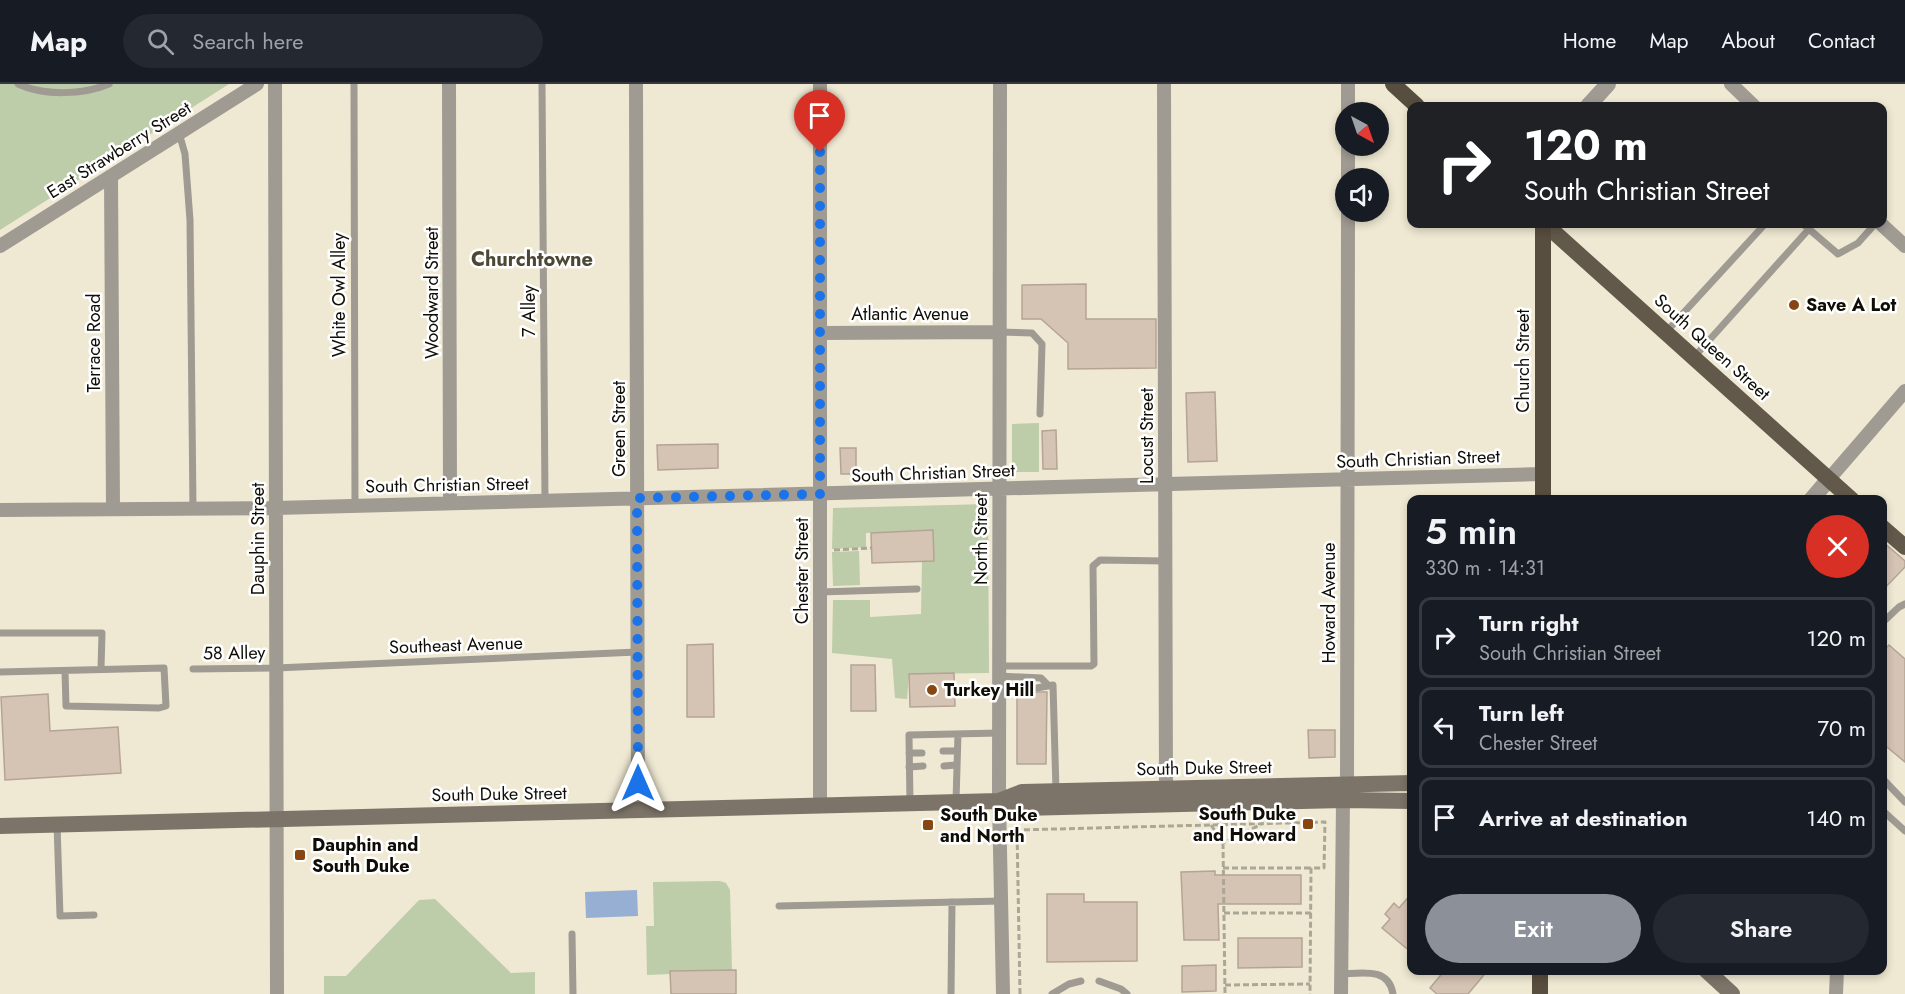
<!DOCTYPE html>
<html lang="en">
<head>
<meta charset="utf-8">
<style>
  body { margin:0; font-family:Jost,sans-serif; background:#242831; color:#f1f3f6; height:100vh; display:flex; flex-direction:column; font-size:22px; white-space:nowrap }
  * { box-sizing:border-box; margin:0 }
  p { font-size:20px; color:#9ea1a6 }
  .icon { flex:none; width:33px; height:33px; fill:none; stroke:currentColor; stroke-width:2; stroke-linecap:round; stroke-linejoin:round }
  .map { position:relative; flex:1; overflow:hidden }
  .drawer { position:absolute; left:1407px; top:411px; width:480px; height:480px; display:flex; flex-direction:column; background:#171b24; border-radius:12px; box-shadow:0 3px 9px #0003 }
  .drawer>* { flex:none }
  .banner { position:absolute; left:1407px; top:18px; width:480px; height:126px; border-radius:12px; box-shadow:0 3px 9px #0003; background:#202124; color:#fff; overflow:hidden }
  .needle { width:39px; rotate:140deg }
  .fabs { position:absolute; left:1335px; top:18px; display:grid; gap:12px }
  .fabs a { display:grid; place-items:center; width:54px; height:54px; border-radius:50%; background:#171b24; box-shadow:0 3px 9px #0003; font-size:30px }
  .pin { position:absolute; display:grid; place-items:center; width:51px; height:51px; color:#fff; margin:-62px -26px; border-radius:50% 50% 50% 0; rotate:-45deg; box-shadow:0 0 6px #0007 }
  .pin .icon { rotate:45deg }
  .me { position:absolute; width:66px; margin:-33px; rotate:0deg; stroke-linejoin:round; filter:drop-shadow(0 0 4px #0008) }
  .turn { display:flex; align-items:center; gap:21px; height:126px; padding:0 18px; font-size:27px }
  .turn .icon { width:78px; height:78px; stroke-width:2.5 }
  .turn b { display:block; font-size:42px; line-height:51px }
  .round { display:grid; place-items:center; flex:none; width:63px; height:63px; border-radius:32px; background:#242831 }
  .head { display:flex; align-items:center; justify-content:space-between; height:102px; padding:0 18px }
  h1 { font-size:36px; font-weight:600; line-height:45px }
  .action { display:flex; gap:12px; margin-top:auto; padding:12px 18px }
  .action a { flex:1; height:69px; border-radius:36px; background:#8c9099; color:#fff; font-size:24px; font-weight:600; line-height:69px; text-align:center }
  .action a+a { background:#242831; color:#f1f3f6 }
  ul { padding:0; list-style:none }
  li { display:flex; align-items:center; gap:18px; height:81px; margin:0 12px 9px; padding:0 6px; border:3px solid #363941; border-radius:12px }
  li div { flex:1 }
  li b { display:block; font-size:22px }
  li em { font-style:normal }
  header { display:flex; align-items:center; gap:36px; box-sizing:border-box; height:84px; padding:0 30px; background:#171b24; border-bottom:2px solid #363941 }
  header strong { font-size:28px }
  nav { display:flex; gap:33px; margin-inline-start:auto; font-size:21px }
  .search { width:420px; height:54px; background:#242831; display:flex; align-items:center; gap:15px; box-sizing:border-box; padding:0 21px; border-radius:33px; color:#9ea1a6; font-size:22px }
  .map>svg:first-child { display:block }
</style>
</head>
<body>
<header>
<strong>Map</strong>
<div class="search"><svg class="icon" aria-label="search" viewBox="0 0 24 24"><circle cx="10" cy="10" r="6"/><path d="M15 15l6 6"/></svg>Search here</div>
<nav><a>Home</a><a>Map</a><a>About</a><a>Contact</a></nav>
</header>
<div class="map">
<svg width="1905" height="910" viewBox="0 0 1905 910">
  <rect width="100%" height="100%" fill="#efe9d3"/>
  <!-- green -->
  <path fill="#bdcca9" d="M0 0H229L0 146Z
    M1039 339V388H1012V340Z
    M988 420 989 589 909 590 907 615 895 614 892 575 832 569 833 516H870V533L921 530 922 477 932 446 866 449V463L832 465 833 424Z
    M859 467 860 501 833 502 832 468Z
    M720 797 726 799 730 806 732 886 671 887 670 890 647 891 646 842H654L653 798Z
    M435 815 511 889 535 888V910H324V892H346L419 816Z"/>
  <!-- water -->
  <path fill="#96afd2" d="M637 806 638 832 586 834 585 808Z"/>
  <!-- building -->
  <path fill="#d5c3b3" stroke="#b5a495" stroke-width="1.5" d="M1086 200V235H1156V284L1068 285V259L1041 235H1022V201Z
    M1215 308 1217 377 1188 378 1186 309Z
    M1056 346 1057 385H1043L1042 347Z
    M718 360V384L658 386 657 361Z
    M840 364H856V390H841Z
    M933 446 934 477 872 479 871 449Z
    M1882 457 1905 477V483L1882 507Z
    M713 560 714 633H687V561Z
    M1889 561 1905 575V678L1882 659V568Z
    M851 581H875L876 627H851Z
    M954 589 955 622 910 623 909 590Z
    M1017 608H1047L1046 680H1017Z
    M48 610 50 647 118 643 121 689 5 696 1 613Z
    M1308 646H1335V673L1309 674Z
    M1215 787V791H1301V820H1218L1219 856H1184L1181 788Z
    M1412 809V869L1382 844 1390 835 1385 830 1394 819 1399 824Z
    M1047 810H1084V818H1137V877L1047 878Z
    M1238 854H1302V883L1238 884Z
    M1216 881V907L1182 908V882Z
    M736 886V910H671L670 887Z
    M1445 886H1488L1468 910H1437L1430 904Z"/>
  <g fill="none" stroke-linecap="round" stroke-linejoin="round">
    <!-- path -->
    <path stroke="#aba795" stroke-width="3" stroke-dasharray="6 3" stroke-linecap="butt" d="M834 466 871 464
      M1211 741 1223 759 1262 740
      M1223 759 1225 910
      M1223 784H1311
      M1224 829H1311
      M1225 901 1310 900
      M1020 910 1017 746 1325 738 1324 784H1311L1310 910"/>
    <!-- service -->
    <path stroke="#9f9a92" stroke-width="7" d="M18 0C44 12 83 11 109 0
      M354 0 355 422
      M542 0 545 417
      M179 49 185 70 190 136 193 425
      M1803 140 1838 170 1858 159 1875 140
      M999 248 1032 249 1042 260 1040 330
      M1666 248 1765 140
      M1695 272 1809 145
      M820 508 917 505
      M1882 539 1899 523 1905 520
      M0 549H102L101 584
      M999 582H1091L1094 580 1093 482 1100 476 1166 477
      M193 585 276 584 637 568
      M0 588 164 584 166 622 159 624 66 622 65 587
      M999 592 1041 594 1048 601
      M999 602 1025 603
      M1037 604 1053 601 1056 707
      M943 667H957
      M909 669H922
      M944 682 956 681
      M909 683 923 682
      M1882 694 1905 718
      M956 717 958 650
      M910 719 909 651 999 649
      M1882 726 1905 747
      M57 740 60 832 94 831
      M779 822 1001 817
      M572 850 573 910
      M1341 890C1362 889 1389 883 1393 910
      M1099 897 1121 905 1127 910
      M951 910 952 818
      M1052 910 1069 900 1081 897"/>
    <!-- minor -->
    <path stroke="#9f9a92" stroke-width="14" d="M275 0 277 910
      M449 0 450 419
      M636 0 638 726
      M820 0V721
      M1000 0 999 717 1003 910
      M1164 0 1166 704
      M1731 0 1754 22
      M1348 28V0
      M111 92 113 425
      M1348 94V62
      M1881 140 1905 162
      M0 162 257 0
      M820 249 999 248
      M1829 395 1905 307
      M0 426 276 424 1542 390
      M1341 910 1343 716 1347 700 1348 128
      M1836 910 1837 886"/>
    <!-- tertiary -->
    <path stroke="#9f9a92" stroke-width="16" d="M1588 22 1608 0
      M1811 416 1829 395"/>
    <!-- secondary -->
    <path stroke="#7c7468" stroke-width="16" d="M999 717 1022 724 1343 716 1412 717
      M0 742 999 717 1022 708 1412 699
      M1706 886 1732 910"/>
    <!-- primary -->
    <path stroke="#62594b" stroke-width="16" d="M1545 140 1852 416
      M1882 443 1905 463"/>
    <!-- trunk -->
    <path stroke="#584e3f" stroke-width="16" d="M1393 0 1417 22
      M1543 416V140
      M1540 910V886"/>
  </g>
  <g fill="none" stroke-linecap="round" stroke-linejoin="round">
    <!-- route -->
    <path stroke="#1a73e8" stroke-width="10" stroke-dasharray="0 18" d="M638 699 637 414 820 410V68"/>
  </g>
  <!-- markers -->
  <g fill="#884612" stroke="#fff" stroke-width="2">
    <circle cx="1794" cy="221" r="6"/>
    <circle cx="932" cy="606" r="6"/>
    <rect x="1302" y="734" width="12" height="12" rx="3"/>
    <rect x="922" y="735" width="12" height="12" rx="3"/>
    <rect x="294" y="765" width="12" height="12" rx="3"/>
  </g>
  <g text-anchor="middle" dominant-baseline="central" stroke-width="5" stroke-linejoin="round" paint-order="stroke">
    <!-- street labels -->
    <g font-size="18" fill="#0f0d06" stroke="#fff">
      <text transform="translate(119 66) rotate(-32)">East Strawberry Street</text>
      <text transform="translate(432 209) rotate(-90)">Woodward Street</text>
      <text transform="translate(339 211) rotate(-90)">White Owl Alley</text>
      <text transform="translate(529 227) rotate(-90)">7 Alley</text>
      <text x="910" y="230">Atlantic Avenue</text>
      <text transform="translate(94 259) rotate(-90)">Terrace Road</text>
      <text transform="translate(1712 263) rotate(42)">South Queen Street</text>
      <text transform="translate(1523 277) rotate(-90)">Church Street</text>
      <text transform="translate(619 345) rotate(-90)">Green Street</text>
      <text transform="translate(1147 352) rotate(-90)">Locust Street</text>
      <text transform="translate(1418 375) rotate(-2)">South Christian Street</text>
      <text transform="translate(933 389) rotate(-2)">South Christian Street</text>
      <text transform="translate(447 401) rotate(-1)">South Christian Street</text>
      <text transform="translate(258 455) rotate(-90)">Dauphin Street</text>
      <text transform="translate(981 455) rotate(-90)">North Street</text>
      <text transform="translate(802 487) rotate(-90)">Chester Street</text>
      <text transform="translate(1329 519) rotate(-90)">Howard Avenue</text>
      <text transform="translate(456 561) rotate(-2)">Southeast Avenue</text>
      <text transform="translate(234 569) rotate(-1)">58 Alley</text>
      <text transform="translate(1204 684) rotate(-1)">South Duke Street</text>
      <text transform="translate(499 710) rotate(-1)">South Duke Street</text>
    </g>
    <!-- poi labels -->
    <g font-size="18" font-weight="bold" fill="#0f0d06" stroke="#fff" text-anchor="start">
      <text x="1806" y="221">Save A Lot</text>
      <text x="944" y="606">Turkey Hill</text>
      <text x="1296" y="730" text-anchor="end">South Duke<tspan x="1296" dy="21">and Howard</tspan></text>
      <text x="940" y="731">South Duke<tspan x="940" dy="21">and North</tspan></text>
      <text x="312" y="761">Dauphin and<tspan x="312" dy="21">South Duke</tspan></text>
    </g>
    <!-- neighbourhood labels -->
    <g font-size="20" font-weight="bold" fill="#4d4836" stroke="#fff">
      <text x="532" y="175">Churchtowne</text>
    </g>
  </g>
</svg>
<div class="fabs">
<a><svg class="needle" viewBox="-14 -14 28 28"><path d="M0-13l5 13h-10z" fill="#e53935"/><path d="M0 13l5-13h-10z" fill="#9ea1a6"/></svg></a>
<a><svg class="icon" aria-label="sound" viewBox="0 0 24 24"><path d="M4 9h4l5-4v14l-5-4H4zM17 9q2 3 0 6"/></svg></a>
</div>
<div class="pin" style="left:820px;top:68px;background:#d93025"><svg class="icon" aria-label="arrive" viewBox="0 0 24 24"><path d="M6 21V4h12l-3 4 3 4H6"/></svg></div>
<svg class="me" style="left:638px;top:699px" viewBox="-20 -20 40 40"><path d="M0-17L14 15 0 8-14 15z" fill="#1a73e8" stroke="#fff" stroke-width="4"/></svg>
<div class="banner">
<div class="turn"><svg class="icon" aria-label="right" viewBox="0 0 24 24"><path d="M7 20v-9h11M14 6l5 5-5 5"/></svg><div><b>120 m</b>South Christian Street</div></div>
</div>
<section class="drawer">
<div class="head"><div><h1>5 min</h1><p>330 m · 14:31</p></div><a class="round" style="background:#d93025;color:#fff"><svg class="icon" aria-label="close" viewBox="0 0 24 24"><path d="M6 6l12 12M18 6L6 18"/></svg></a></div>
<ul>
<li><svg class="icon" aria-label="right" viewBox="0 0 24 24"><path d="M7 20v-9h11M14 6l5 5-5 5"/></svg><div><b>Turn right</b><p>South Christian Street</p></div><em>120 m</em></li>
<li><svg class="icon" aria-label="left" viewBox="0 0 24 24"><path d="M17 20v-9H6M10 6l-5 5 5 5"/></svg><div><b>Turn left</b><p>Chester Street</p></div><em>70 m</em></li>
<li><svg class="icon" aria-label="arrive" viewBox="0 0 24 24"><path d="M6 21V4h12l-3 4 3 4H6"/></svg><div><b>Arrive at destination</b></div><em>140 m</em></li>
</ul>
<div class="action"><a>Exit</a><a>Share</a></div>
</section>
</div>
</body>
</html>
